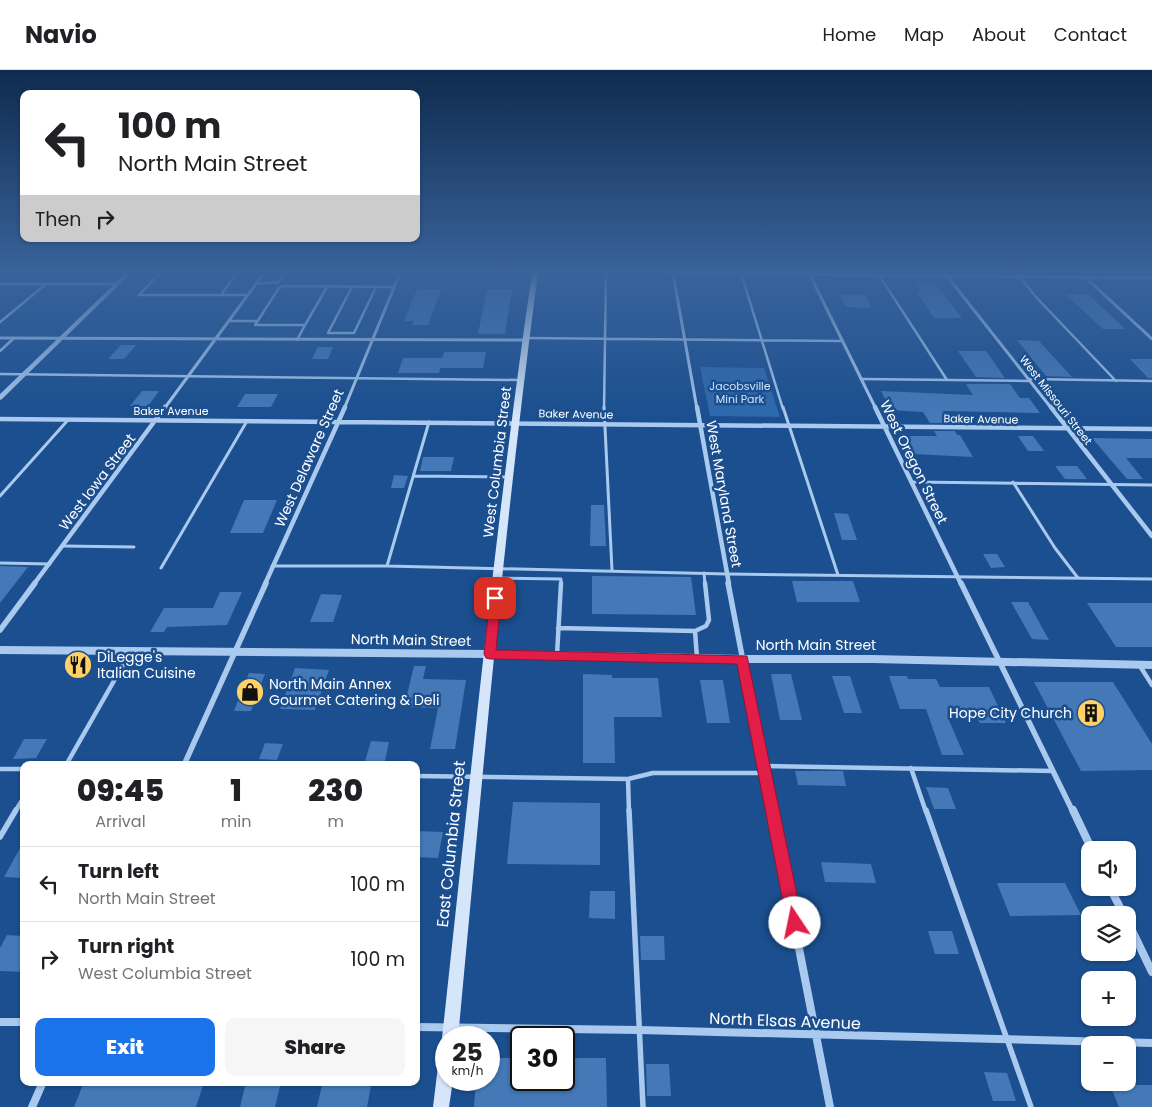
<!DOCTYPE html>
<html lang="en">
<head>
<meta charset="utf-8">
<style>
  body { margin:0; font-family:Poppins,sans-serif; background:#f6f6f6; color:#202124; height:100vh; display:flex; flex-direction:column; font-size:19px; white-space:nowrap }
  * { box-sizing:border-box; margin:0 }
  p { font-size:16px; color:#757577 }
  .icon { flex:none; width:28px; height:28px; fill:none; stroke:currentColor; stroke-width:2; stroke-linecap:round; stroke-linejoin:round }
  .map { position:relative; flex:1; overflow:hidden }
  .sheet { position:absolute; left:20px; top:691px; width:400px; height:325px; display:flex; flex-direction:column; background:#fff; border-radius:10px; box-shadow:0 1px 4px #0004 }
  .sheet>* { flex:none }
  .top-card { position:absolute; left:20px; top:20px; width:400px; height:152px; border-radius:10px; box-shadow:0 1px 4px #0004; background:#fff; color:#202124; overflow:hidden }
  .fabs { position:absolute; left:1081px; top:771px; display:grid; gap:10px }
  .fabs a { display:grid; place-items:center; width:55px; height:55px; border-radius:10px; background:#fff; box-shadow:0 1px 4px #0004; font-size:25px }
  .speed { position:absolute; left:435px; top:956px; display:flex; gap:10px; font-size:25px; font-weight:700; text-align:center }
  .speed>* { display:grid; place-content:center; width:65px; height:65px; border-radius:50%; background:#fff; box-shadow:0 1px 4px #0004; line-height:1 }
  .speed small { font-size:12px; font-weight:400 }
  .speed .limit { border:2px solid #111; border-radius:8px; background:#fff; color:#111 }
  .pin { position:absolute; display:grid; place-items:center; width:42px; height:42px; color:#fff; margin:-21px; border-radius:10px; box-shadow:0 2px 8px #0006 }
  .me { position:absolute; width:55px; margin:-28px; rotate:349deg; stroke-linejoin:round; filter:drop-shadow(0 0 4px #0008) }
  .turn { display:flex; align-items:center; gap:18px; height:105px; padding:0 15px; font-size:22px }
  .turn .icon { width:65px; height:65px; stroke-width:2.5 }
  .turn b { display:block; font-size:35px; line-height:42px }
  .then { display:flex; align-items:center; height:48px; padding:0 15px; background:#0003; gap:10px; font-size:19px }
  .eta { display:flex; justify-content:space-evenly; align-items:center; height:85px; text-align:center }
  .eta b { font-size:30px; font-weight:800; line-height:35px }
  .action { display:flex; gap:10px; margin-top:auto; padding:10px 15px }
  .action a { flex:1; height:58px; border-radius:10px; background:#1a73e8; color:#fff; font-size:20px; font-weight:800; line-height:58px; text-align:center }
  .action a+a { background:#f6f6f6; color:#202124 }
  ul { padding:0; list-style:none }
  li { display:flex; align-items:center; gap:15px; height:75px; padding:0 15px; border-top:1px solid #e0e0e0 }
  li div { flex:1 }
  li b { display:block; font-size:19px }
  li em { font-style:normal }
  header { display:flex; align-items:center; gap:30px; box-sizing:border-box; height:70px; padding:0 25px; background:#fff; border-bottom:1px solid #e0e0e0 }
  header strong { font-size:24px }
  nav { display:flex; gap:28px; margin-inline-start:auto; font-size:18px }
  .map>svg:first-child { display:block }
</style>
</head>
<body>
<header>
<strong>Navio</strong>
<nav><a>Home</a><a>Map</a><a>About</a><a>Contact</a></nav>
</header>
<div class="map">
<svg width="1152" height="1037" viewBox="0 0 1152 1037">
  <rect width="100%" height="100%" fill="#1b4f8f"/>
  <!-- green -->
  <path fill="#2e69ad" d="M700 297 764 298 780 347 710 346Z"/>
  <!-- building -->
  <path fill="#4478b7" d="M916 212H934L962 248H934L917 222H922Z
    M417 219H441L428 255H412L414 251H404Z
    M487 219H512L505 264H478Z
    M1065 224H1088L1125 259H1103Z
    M840 225H866L872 238 846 237Z
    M1017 270 1039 271 1072 307 1046 306Z
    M121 275H136L124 289H108Z
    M318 277H333L328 289H312Z
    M958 281H986L1005 308 976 307Z
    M444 282H486L483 298H440L439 303H398L403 288H442Z
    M1130 289H1152V308H1148Z
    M966 314H1010L1020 328H1029L1040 343 943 341 950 353H930L923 342 891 340 881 321 973 325Z
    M142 321H159L148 336H130Z
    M245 324H278L271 337H237Z
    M934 361H955L957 365H960L973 387 913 384 904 366H937Z
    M1018 366H1033L1044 381H1028Z
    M1092 368 1152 369V388H1126L1143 409H1127Z
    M423 387H454L451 401H420Z
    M1055 396H1077L1087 409H1065Z
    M394 405 408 406 404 418H391Z
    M244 430H277L263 463H230Z
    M591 435H604L606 476H590Z
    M834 443 848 444 857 470H842Z
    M983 484H997L1005 497 991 498Z
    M0 496 28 497 0 533Z
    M592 506 691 507 696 545 592 544Z
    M792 511H853L860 532H797Z
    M220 522H242L227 555 167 557 164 562H150L164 538H213Z
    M321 524 342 525 333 552H310Z
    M1011 532H1028L1049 570 1032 569Z
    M1087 533H1152V577H1116Z
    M414 596H426L423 609 466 610 455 679H430L438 638 404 637Z
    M295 598 329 600 315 640 280 639Z
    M249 603 265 604 251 641H234Z
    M583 604 612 605V608H658L662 647H614L615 693H583Z
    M771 604H791L802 650H780Z
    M832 606H850L862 643H844Z
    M889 606H907L908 609H936L940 617H989L1006 653H980L977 648H948L964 685H942L926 639H900Z
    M700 610H723L730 653H707Z
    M1034 612H1113L1152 674V700L1081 701Z
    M24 669H47L36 688 13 689Z
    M371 671 389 672 385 691H365Z
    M265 673 283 674 277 690 259 689Z
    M795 701H843L846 716 798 715Z
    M926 717 948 718 956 739H934Z
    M513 732 600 733V795L507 794Z
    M416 761 443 762 438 788 416 787Z
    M24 771V808L4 807Z
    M821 792 871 794 876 813 825 812Z
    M997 813H1065L1081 845 1010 846Z
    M590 821H615V849L589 848Z
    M928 861H952L959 884H935Z
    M7 865 24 866V902L0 901V878Z
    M640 866H664L665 890H641Z
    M489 988H521V1010H564V988H606L607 1037H474L476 1010H489Z
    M646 994H669L671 1026H647Z
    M984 1002 1007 1003 1016 1031H993Z
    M84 1012H204L196 1037H74Z
    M246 1012H281L275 1037H240Z
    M322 1015 371 1016 367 1037H317Z
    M1110 1015H1152V1037H1119Z"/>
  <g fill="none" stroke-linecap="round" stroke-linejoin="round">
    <!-- service-far3 -->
    <path stroke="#a9c9ee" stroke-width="2.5" d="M160 203 139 225H248
      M741 203 783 339
      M879 205 947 310
      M1019 206 1036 227 1116 311
      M0 214H117
      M256 214 278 212 285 203
      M327 217 305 255H255L279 218 283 216 394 217
      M352 217 328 263H354L376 217
      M221 225 237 203
      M229 251H257
      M0 252 46 214
      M526 268 842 271
      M297 270 305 255
      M0 281 14 268
      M0 304 520 310
      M861 309 1030 311
      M1029 309 1152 311
      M604 339 606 203"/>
    <!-- service-far2 -->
    <path stroke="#a9c9ee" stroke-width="3" d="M604 337 612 500
      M783 337 838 505
      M429 352 387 496 727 504 1152 509
      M414 406 509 407
      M911 412 1152 415
      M1013 412 1055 478 1078 508
      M0 426 68 350
      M63 476 134 477
      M0 493 50 494
      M272 496H387
      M161 498 247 351
      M704 503 705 514
      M497 508 561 509V514"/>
    <!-- service-far1 -->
    <path stroke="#a9c9ee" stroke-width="4.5" d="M558 558 695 561 697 588
      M695 561 706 556 709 550 705 513
      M557 585 561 513
      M1140 596 1152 615
      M66 695 131 581
      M764 696 1053 701
      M911 698 926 742
      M0 699H24
      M416 706 628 709 629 742
      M628 709 653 703H765
      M15 742 24 727"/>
    <!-- service -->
    <path stroke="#a9c9ee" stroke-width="5.5" d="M629 740 643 1037
      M926 740 1031 1037
      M0 767 16 740"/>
    <!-- minor-far3 -->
    <path stroke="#a9c9ee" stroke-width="3" d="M668 203 1152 208
      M673 203 697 339
      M809 203 876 339
      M947 206 1052 339
      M1084 206 1152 269
      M0 268 526 270
      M164 339 264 203
      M344 339 400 203"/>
    <!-- minor-far2 -->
    <path stroke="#a9c9ee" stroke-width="4.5" d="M697 337 729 514
      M875 337 961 514
      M1051 337 1152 466
      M0 349 1152 359
      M34 514 165 337
      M265 514 345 337"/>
    <!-- minor-far1 -->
    <path stroke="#a9c9ee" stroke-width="5.5" d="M728 513 772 742
      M961 513 1073 742
      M0 560 35 513
      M184 695 266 513"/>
    <!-- minor -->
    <path stroke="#a9c9ee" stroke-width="8" d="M772 740 830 1037
      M1073 740 1092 780
      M1110 818 1124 845
      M1128 852 1152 902
      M0 952H24
      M416 957 640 960 1152 973
      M32 1037 43 1012"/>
    <!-- tertiary -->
    <path fill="#a9c9ee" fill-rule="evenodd" d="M126 203H131L2 329 0 330V324Z
      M0 576 490 580 742 585H872L1152 591V599L872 593H742L490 588 0 584Z"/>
    <!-- secondary -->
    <path fill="#d6e6fa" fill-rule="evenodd" d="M532 203H538C504 457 482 713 458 968H446V974L442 968C470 713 495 457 532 203Z
      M446 988V1010H453L449 1037H433L438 996 440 990Z"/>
  </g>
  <!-- sky -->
  <linearGradient id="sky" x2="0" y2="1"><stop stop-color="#0f2b4f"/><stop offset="0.58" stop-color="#39639b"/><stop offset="1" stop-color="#39639b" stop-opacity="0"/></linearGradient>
  <rect width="1152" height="348" fill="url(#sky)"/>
  <!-- route -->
  <path fill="#e11d48" stroke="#92132f" d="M495 523 501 528 496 580 747 586 803 853 801 859 795 861 789 859 787 853 737 594 490 589 486 588 484 584 490 528Z"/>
  <!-- icons -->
  <defs>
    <symbol id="restaurant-disc" viewBox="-11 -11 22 22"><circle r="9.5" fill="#ffd166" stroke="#1b4f8f"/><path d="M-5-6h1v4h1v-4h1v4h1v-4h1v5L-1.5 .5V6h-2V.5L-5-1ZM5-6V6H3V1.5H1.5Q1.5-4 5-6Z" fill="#111"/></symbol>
    <symbol id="shop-disc" viewBox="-11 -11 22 22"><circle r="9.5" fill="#ffd166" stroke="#1b4f8f"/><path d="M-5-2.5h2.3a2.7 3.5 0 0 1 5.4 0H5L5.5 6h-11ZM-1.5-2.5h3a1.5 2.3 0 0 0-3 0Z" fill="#111"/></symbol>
    <symbol id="building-disc" viewBox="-11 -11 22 22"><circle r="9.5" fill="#ffd166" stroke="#1b4f8f"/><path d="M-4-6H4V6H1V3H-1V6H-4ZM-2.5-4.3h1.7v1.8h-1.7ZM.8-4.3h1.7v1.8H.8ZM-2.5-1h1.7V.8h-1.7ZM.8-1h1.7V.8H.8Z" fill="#111"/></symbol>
  </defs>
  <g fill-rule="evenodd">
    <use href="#restaurant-disc" x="62" y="579" width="32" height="32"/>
    <use href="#shop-disc" x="234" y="606" width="32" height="32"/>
    <use href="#building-disc" x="1075" y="627" width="32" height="32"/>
  </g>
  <g text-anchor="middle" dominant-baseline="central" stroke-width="5" stroke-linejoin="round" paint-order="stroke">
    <!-- far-park labels -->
    <g font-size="11" fill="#cfe3fa" stroke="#1b4f8f">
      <text x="740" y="316">Jacobsville<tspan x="740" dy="13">Mini Park</tspan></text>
    </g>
    <!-- far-street labels -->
    <g font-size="11" fill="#fff" stroke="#1b4f8f">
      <text transform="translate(1056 330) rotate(52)">West Missouri Street</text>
      <text x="171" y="341">Baker Avenue</text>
      <text transform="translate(576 344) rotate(1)">Baker Avenue</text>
      <text transform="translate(981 349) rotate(1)">Baker Avenue</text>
    </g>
    <!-- street labels -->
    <g font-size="14" fill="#fff" stroke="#1b4f8f">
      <text transform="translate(309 388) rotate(-66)">West Delaware Street</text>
      <text transform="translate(497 392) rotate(-83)">West Columbia Street</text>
      <text transform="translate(914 392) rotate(64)">West Oregon Street</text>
      <text transform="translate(97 412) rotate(-53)">West Iowa Street</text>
      <text transform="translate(724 424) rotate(80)">West Maryland Street</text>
      <text transform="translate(411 570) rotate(1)">North Main Street</text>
      <text x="816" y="575">North Main Street</text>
    </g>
    <!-- poi labels -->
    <g font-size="14" fill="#fff" stroke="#1b4f8f" text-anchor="start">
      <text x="97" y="587">DiLegge's<tspan x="97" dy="16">Italian Cuisine</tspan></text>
      <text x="269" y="614">North Main Annex<tspan x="269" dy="16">Gourmet Catering &amp; Deli</tspan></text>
      <text x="1072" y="643" text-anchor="end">Hope City Church</text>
    </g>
    <!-- near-street labels -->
    <g font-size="16" fill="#fff" stroke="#1b4f8f">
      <text transform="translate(451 774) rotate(-84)">East Columbia Street</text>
      <text transform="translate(785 951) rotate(2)">North Elsas Avenue</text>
    </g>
  </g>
</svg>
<div class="fabs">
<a><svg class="icon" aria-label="sound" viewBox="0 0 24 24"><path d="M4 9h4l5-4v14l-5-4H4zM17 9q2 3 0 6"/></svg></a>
<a><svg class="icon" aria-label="layers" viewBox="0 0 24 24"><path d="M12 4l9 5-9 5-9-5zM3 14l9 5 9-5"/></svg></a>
<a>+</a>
<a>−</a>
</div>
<div class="speed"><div>25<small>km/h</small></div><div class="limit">30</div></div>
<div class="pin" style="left:495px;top:528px;background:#d93025"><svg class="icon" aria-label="arrive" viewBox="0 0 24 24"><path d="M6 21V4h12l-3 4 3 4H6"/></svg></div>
<svg class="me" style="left:795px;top:853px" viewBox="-20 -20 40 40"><circle r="19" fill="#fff"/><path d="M0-13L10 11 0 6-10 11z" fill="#e11d48"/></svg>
<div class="top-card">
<div class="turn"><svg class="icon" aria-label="left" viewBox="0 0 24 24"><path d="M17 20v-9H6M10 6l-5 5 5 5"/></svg><div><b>100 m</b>North Main Street</div></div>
<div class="then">Then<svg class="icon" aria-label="right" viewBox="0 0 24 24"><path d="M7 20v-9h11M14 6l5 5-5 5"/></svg></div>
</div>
<section class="sheet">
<div class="eta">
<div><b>09:45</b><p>Arrival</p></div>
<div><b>1</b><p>min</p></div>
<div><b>230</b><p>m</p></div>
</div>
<ul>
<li><svg class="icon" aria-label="left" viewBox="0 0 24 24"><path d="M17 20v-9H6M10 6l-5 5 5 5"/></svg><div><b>Turn left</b><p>North Main Street</p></div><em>100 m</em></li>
<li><svg class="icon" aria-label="right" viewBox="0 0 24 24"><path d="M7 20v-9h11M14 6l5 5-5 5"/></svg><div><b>Turn right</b><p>West Columbia Street</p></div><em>100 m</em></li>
</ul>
<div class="action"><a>Exit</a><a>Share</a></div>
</section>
</div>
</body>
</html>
